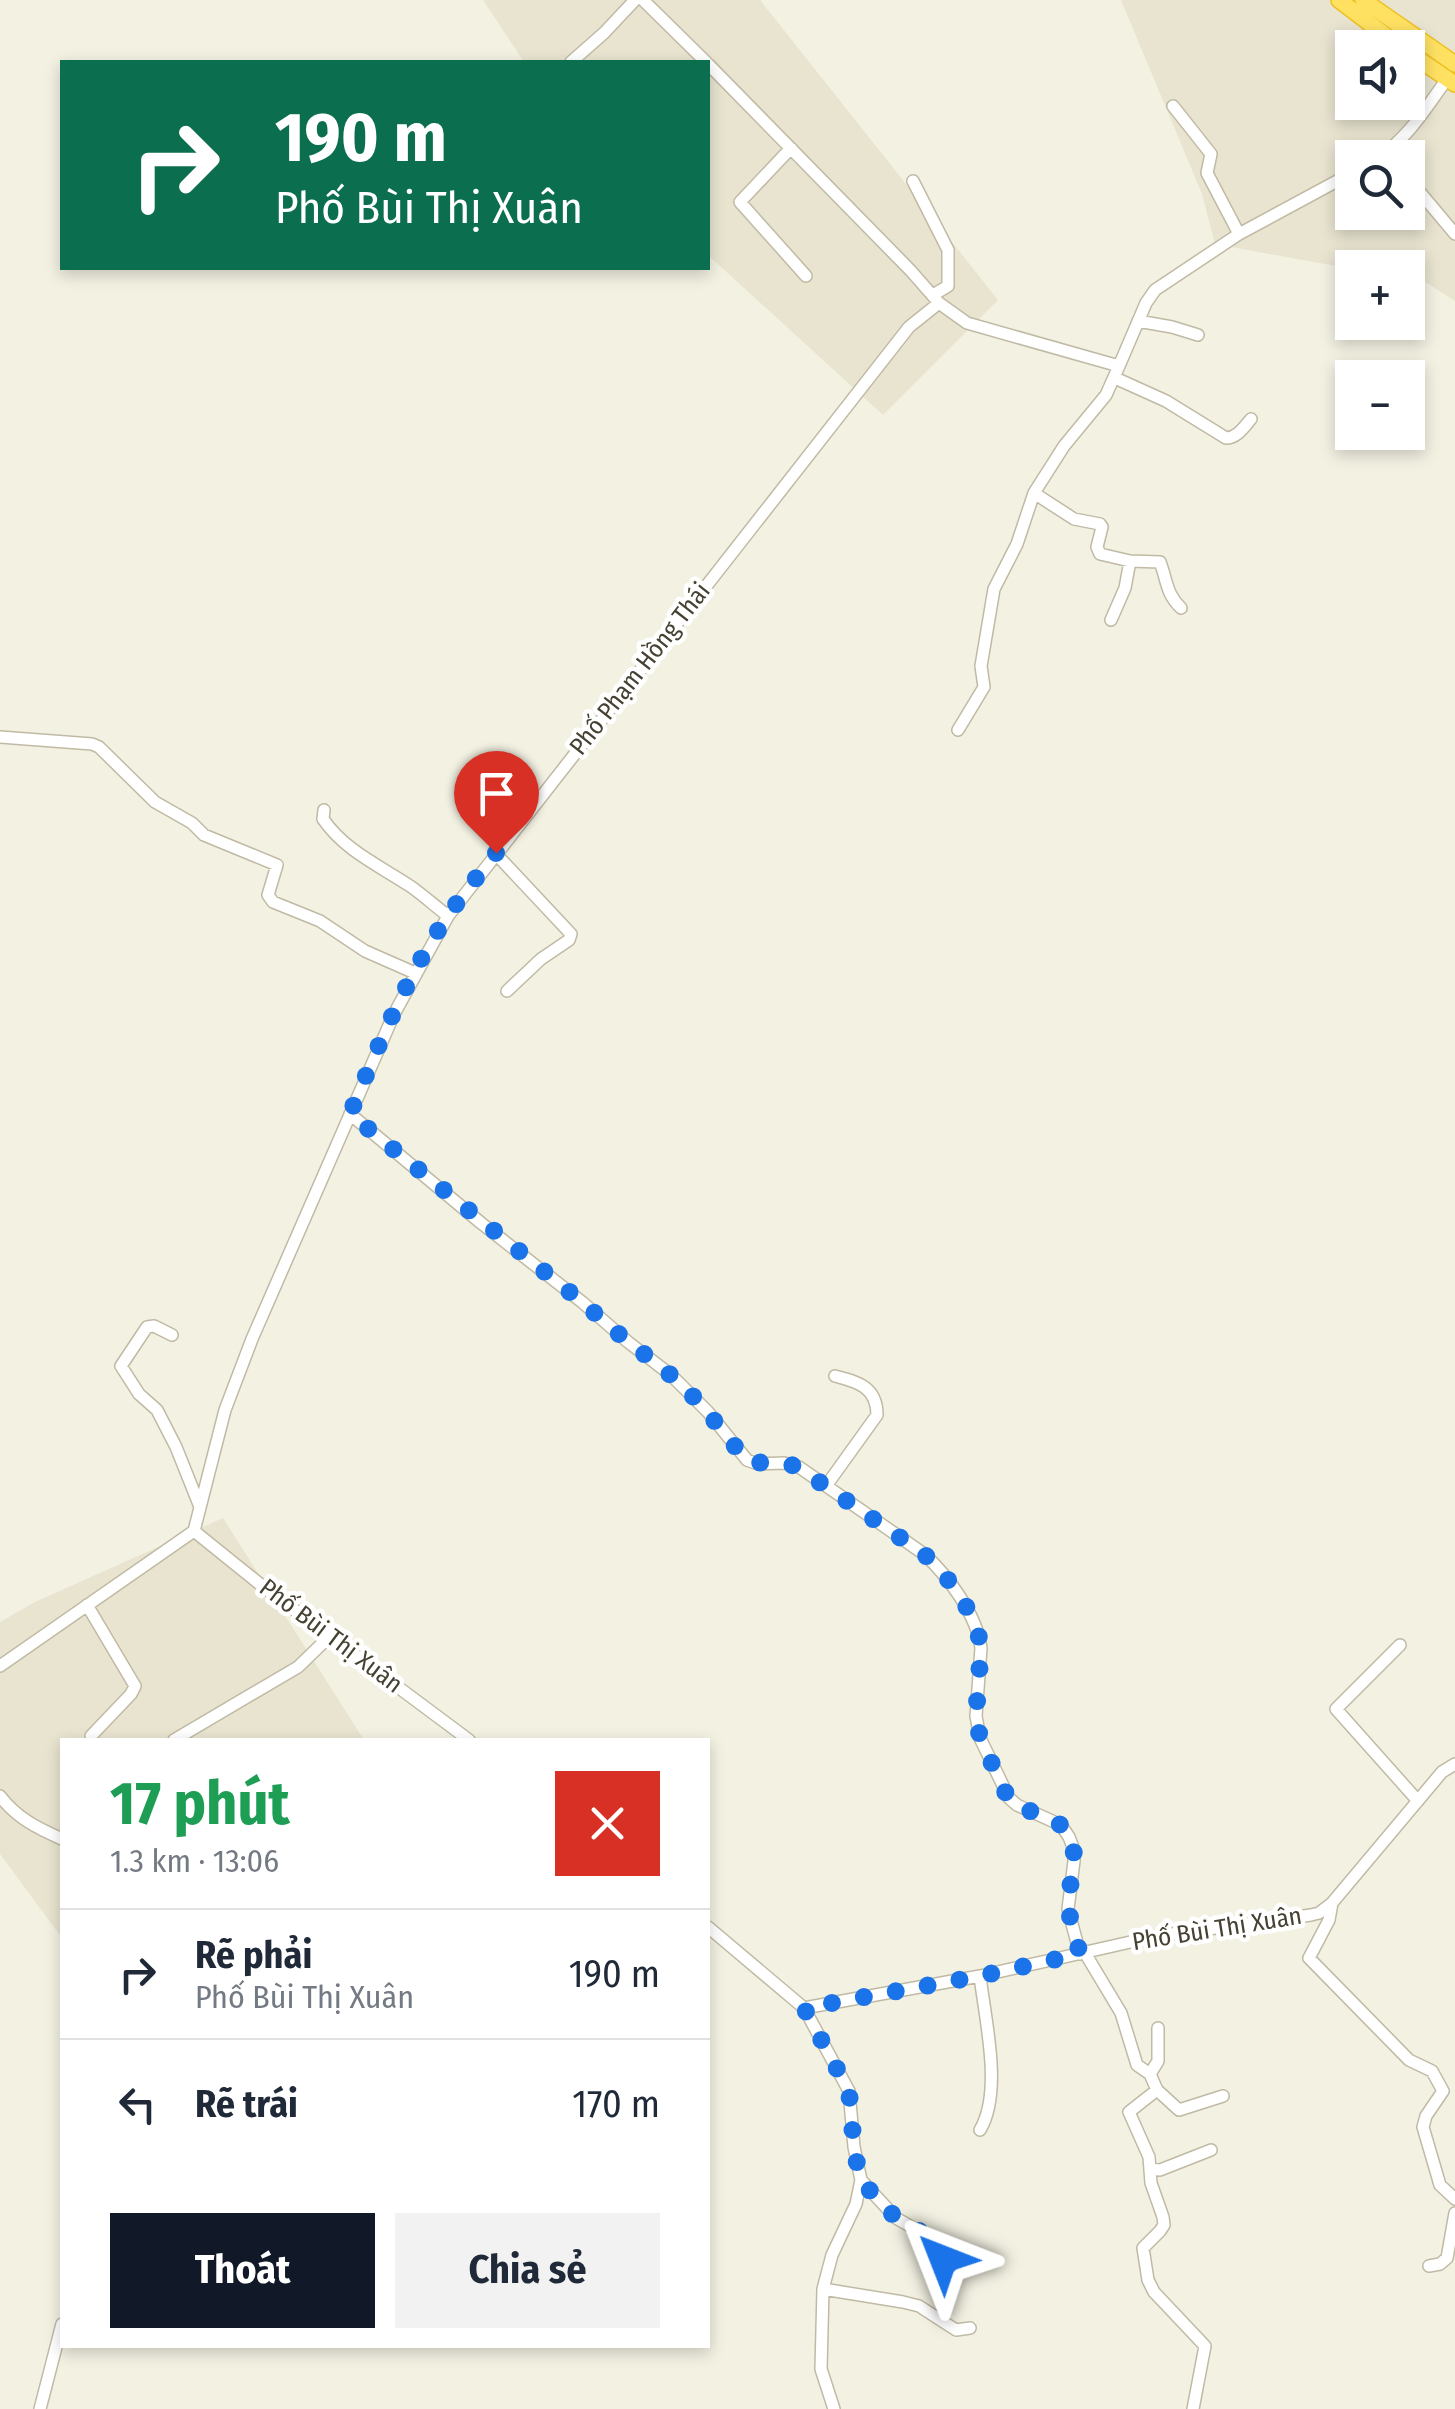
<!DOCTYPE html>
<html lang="vi">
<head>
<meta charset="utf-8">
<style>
  body { margin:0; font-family:"Fira Sans Condensed",sans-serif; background:#f2f2f3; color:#1f2937; height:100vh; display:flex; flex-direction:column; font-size:38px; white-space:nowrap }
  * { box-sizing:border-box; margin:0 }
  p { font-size:32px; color:#747a83 }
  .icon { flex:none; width:55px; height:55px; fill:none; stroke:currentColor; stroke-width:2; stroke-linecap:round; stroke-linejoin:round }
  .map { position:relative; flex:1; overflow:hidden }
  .sheet { position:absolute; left:60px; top:1738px; width:650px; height:610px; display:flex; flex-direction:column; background:#fff; border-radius:0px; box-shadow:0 5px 15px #0003 }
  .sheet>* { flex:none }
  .banner { position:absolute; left:60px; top:60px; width:650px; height:210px; border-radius:0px; box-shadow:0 5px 15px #0003; background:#0b6e4f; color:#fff; overflow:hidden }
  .buttons { position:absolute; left:1335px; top:30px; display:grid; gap:20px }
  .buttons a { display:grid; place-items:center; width:90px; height:90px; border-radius:0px; background:#fff; box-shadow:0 5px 15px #0003; font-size:50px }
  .pin { position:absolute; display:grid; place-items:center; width:85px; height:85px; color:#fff; margin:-102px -42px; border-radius:50% 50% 50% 0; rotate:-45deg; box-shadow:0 0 10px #0007 }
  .pin .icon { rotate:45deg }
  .me { position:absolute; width:110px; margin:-55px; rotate:315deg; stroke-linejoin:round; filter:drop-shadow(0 0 8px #0008) }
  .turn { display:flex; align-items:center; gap:35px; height:210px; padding:0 50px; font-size:45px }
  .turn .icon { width:130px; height:130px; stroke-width:2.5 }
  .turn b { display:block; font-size:70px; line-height:85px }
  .round { display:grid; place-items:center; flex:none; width:105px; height:105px; border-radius:0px; background:#f2f2f3 }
  .headline { display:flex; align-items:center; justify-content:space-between; height:170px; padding:0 50px }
  h1 { font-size:60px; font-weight:700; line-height:75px; color:#1e9e55 }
  .cta { display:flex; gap:20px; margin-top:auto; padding:20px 50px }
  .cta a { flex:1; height:115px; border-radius:0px; background:#111827; color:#fff; font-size:40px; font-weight:700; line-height:115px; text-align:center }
  .cta a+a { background:#f2f2f3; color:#1f2937 }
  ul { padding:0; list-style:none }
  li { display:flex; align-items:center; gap:30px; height:130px; padding:0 50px; border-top:2px solid #e0e1e3 }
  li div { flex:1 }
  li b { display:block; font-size:38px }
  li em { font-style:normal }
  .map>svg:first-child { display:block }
</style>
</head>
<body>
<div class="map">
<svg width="1455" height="2409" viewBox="0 0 1455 2409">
  <rect width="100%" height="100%" fill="#f3f1e2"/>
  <!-- residential -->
  <path fill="#e8e4d0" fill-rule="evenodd" d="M483 0H760L998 300 883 415 708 255V62H524Z
    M1121 0H1455V301L1427 283 1408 280V268H1352V269L1215 244 1202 194ZM1352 48H1408V102H1352ZM1352 158H1408V212H1352Z
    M223 1518 364 1740H62V1938L0 1854V1622L35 1602Z"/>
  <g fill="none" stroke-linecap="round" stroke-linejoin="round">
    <defs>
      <path id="minor" d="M643 0 706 62
        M571 62 604 33 635 0
        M708 64 911 271 939 303
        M1173 106 1211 154 1207 173 1239 234
        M791 148 740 202 806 276
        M1378 158C1408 138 1426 108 1447 79
        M1408 178 1455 234
        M913 181 948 250V286L933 295
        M1138 321 1172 327 1198 335
        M1115 378 1166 401 1226 438C1237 438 1244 427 1251 419
        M1034 493 1074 519 1100 524 1102 527 1097 547 1100 554 1130 561 1160 562C1167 580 1166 594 1181 608
        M1111 620 1125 588 1130 561
        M958 730 984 687 981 666 994 589 1017 544 1034 493 1064 446 1106 395 1119 366
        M0 737 92 744 99 747 155 802 192 823 204 835 277 865 268 895 273 902 320 921 365 951 415 973
        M324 810 323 819C345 851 380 866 410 886 423 895 435 906 448 916
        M495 853 571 934 569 940 541 959 507 991
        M350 1114 481 1223 582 1302 628 1342 671 1375 708 1412 747 1460 758 1464 784 1463 799 1467 924 1554C948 1576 977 1615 981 1648L976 1716 980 1738 1009 1798 1017 1805 1061 1825 1069 1837 1074 1850V1861L1068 1909 1080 1954
        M172 1335 154 1326 147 1327 121 1366 139 1394 157 1410 176 1447 200 1507
        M826 1486 877 1415C877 1387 858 1382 835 1376
        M194 1531 225 1410 252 1339 394 1014 448 916 909 327 939 303 967 323 1119 366 1146 303 1155 290 1239 234 1352 173
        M194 1531 261 1585 469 1740
        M87 1605 135 1686 131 1694 91 1736
        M1400 1645 1336 1709 1418 1801
        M0 1666 194 1531
        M174 1740 298 1667 331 1635
        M0 1796C17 1818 37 1828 62 1839
        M1332 1903 1329 1920 1309 1958 1409 2060 1432 2071 1443 2091 1426 2116 1423 2127 1440 2185 1455 2199
        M708 1927 804 2008 980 1976 1157 1936 1311 1915 1319 1913 1332 1903 1442 1772 1455 1764
        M1085 1953 1121 2013 1137 2065 1150 2074 1157 2090 1179 2110 1223 2096
        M980 1976C985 2020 1003 2091 980 2130
        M804 2008 849 2091 854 2147 861 2180 856 2204 832 2255 823 2289 821 2369 834 2409
        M1150 2074 1158 2061V2028
        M1157 2090 1129 2112 1149 2157 1151 2183 1163 2217 1164 2225 1160 2231 1143 2248 1148 2280 1154 2292 1205 2346 1193 2409
        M1150 2169 1160 2170 1211 2150
        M861 2180 896 2218 941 2244 945 2253 938 2268
        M1429 2266 1440 2264 1447 2258 1455 2213
        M823 2289 903 2302 919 2306 956 2330 970 2328
        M40 2409 62 2324"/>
      <path id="highway" d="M1339 0 1402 48
        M1363 0 1455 64
        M1408 52 1455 84"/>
    </defs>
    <!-- minor casing -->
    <use href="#minor" stroke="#c0baa4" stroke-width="14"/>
    <!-- highway casing -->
    <use href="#highway" stroke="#eec022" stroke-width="18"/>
    <!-- minor -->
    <use href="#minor" stroke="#fff" stroke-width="11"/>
    <!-- highway -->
    <use href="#highway" stroke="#ffe162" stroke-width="15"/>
  </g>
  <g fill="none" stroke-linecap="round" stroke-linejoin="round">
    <!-- route -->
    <path stroke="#1a73e8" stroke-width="18" stroke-dasharray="0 32.4" d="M496 853C480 873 464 893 449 914 407 975 378 1046 350 1114L582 1302 628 1342 663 1368 700 1403 746 1460C764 1466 782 1459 799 1468L924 1554C949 1577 977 1614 981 1648L976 1716 980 1738 1008 1798 1017 1805 1061 1825 1070 1836 1074 1850 1068 1909 1080 1954 980 1976 804 2008 849 2091 854 2147 860 2180 896 2218 942 2244 945 2253 943 2259"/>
  </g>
  <g text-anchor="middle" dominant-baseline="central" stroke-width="9" stroke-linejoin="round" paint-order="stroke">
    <!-- street labels -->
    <g font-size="25" fill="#464132" stroke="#fff">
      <text transform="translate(640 669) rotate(-52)">Phố Phạm Hồng Thái</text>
      <text transform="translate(331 1636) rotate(37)">Phố Bùi Thị Xuân</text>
      <text transform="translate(1217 1929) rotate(-9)">Phố Bùi Thị Xuân</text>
    </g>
  </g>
</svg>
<div class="buttons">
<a><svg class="icon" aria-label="sound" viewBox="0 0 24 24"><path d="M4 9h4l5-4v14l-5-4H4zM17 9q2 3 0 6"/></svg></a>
<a><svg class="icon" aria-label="search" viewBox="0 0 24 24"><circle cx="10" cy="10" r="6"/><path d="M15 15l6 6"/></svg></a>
<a>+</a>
<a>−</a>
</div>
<div class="pin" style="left:496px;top:853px;background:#d93025"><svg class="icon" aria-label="arrive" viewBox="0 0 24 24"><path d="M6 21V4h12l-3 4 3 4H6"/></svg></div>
<svg class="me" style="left:943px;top:2259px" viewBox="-20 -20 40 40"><path d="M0-17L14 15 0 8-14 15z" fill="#1a73e8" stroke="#fff" stroke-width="4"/></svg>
<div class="banner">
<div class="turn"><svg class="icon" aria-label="right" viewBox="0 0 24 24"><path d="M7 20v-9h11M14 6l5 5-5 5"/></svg><div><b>190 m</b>Phố Bùi Thị Xuân</div></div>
</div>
<section class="sheet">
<div class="headline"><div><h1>17 phút</h1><p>1.3 km · 13:06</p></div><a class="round" style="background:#d93025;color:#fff"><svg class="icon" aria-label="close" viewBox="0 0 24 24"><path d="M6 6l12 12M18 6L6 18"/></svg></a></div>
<ul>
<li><svg class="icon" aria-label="right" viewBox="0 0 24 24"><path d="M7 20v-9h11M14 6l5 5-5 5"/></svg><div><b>Rẽ phải</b><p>Phố Bùi Thị Xuân</p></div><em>190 m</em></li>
<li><svg class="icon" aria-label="left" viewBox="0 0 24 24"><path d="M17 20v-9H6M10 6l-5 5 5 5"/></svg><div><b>Rẽ trái</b></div><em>170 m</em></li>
</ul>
<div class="cta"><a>Thoát</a><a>Chia sẻ</a></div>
</section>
</div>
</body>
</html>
